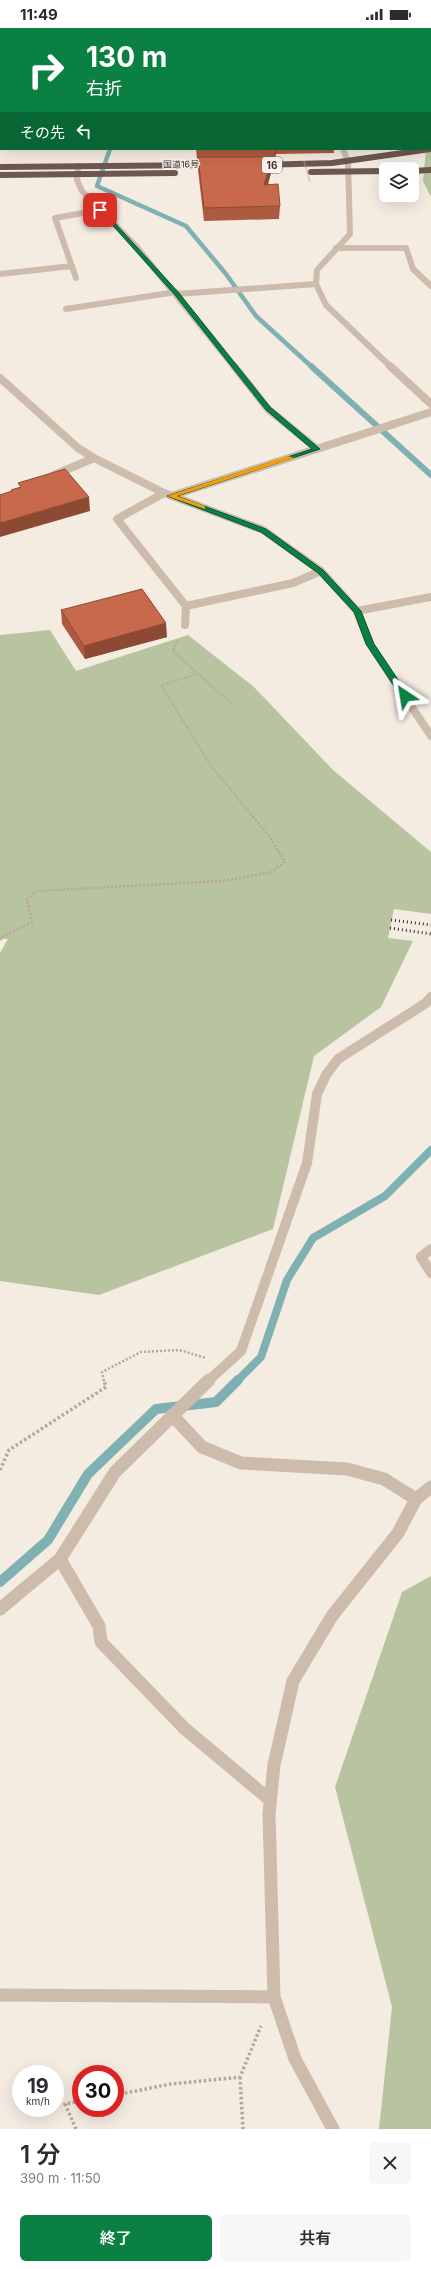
<!DOCTYPE html>
<html lang="ja">
<head>
<meta charset="utf-8">
<style>
  body { margin:0; font-family:Inter,"Noto Sans JP",sans-serif; background:#f7f7f7; color:#2b2b33; height:100vh; display:flex; flex-direction:column; font-size:15px; white-space:nowrap }
  * { box-sizing:border-box; margin:0 }
  p { font-size:13px; color:#7c7c81 }
  .icon { flex:none; width:22px; height:22px; fill:none; stroke:currentColor; stroke-width:2; stroke-linecap:round; stroke-linejoin:round }
  .map { position:relative; height:2101px; overflow:hidden }
  .panel { display:flex; flex-direction:column; background:#fff; flex:1 }
  .panel>* { flex:none }
  .banner { position:absolute; left:0px; top:0px; width:431px; height:122px; box-shadow:0 4px 16px #0002; background:#0b8043; color:#fff; overflow:hidden }
  .fabs { position:absolute; left:379px; top:134px; display:grid; gap:8px }
  .fabs a { display:grid; place-items:center; width:40px; height:40px; border-radius:6px; background:#fff; box-shadow:0 4px 16px #0002; font-size:20px }
  .speed { position:absolute; left:12px; top:2037px; display:flex; gap:8px; font-size:20px; font-weight:700; text-align:center }
  .speed>* { display:grid; place-content:center; width:52px; height:52px; border-radius:50%; background:#fff; box-shadow:0 4px 16px #0002; line-height:1 }
  .speed small { font-size:10px; font-weight:400 }
  .speed .limit { border:6px solid #d22; background:#fff; color:#111 }
  .pin { position:absolute; display:grid; place-items:center; width:34px; height:34px; color:#fff; margin:-17px; border-radius:8px; box-shadow:0 2px 6px #0006 }
  .me { position:absolute; width:44px; margin:-22px; rotate:327deg; stroke-linejoin:round; filter:drop-shadow(0 0 3px #0008) }
  .turn { display:flex; align-items:center; gap:14px; height:84px; padding:0 20px; font-size:18px }
  .turn .icon { width:52px; height:52px; stroke-width:2.5 }
  .turn b { display:block; font-size:28px; line-height:34px }
  .then { display:flex; align-items:center; height:38px; padding:0 20px; background:#0003; gap:8px; font-size:15px }
  .round { display:grid; place-items:center; flex:none; width:42px; height:42px; border-radius:6px; background:#f7f7f7 }
  .summary { display:flex; align-items:center; justify-content:space-between; height:68px; padding:0 20px }
  h1 { font-size:24px; font-weight:600; line-height:30px }
  .button { display:flex; gap:8px; margin-top:auto; padding:8px 20px }
  .button a { flex:1; height:46px; border-radius:6px; background:#0b8043; color:#fff; font-size:16px; font-weight:600; line-height:46px; text-align:center }
  .button a+a { background:#f7f7f7; color:#2b2b33 }
  .status { display:flex; justify-content:space-between; align-items:center; height:28px; padding:0 20px; background:#fff; direction:ltr }
  .status svg { height:11px; fill:currentColor }
  .map>svg:first-child { display:block }
</style>
</head>
<body>
<div class="status"><b>11:49</b><svg viewBox="0 0 49 12"><path d="M0 12V9h3v3zM5 12V6h3v6zM10 12V3h3v9zM15 12V0h3v12zM26 1h20v11H26zM47 4h2v5h-2z"/></svg></div>
<div class="map">
<svg width="431" height="2101" viewBox="0 0 431 2101">
  <rect width="100%" height="100%" fill="#f4ebe1"/>
  <!-- green -->
  <path fill="#b8c4a0" d="M431 56V169L423 153 426 121H430Z
    M50 602 76 643 188 607 254 659 333 742 431 824V886L394 881 388 910 413 913 381 979 314 1028 273 1201 99 1267 0 1253V925L8 911H0V607Z
    M431 1548V2101H379L392 1979 335 1759 402 1564Z"/>
  <g fill="none" stroke-linecap="round" stroke-linejoin="round">
    <!-- stream-far3 -->
    <path stroke="#7fb0b2" stroke-width="4.5" d="M110 121 97 158 186 198 226 246 256 288 312 339"/>
    <!-- stream-far2 -->
    <path stroke="#7fb0b2" stroke-width="6" d="M311 338 431 447"/>
    <!-- stream-far1 -->
    <path stroke="#7fb0b2" stroke-width="8" d="M237 1353 261 1329 287 1252 313 1210 385 1168 431 1122"/>
    <!-- stream -->
    <path stroke="#7fb0b2" stroke-width="10" d="M0 1554 48 1512 88 1446 156 1381 216 1374 238 1352"/>
    <!-- path-far2 -->
    <path stroke="#b9a596" stroke-width="2" stroke-dasharray="1.5 1.5" stroke-linecap="butt" d="M178 612 173 623 234 678
      M197 646 161 657 211 738 245 779"/>
    <!-- path-far1 -->
    <path stroke="#b9a596" stroke-width="2.5" stroke-dasharray="2 2" stroke-linecap="butt" d="M0 912 2 909 32 894 27 871 37 863 222 853 272 844 285 834 269 808 244 778
      M104 1353 102 1344 141 1324 179 1322 206 1330"/>
    <!-- path -->
    <path stroke="#b9a596" stroke-width="3.5" stroke-dasharray="2.5 2.5" stroke-linecap="butt" d="M0 1442 9 1422 106 1359 104 1352
      M240 2049 243 2101
      M115 2067 171 2056 240 2049 261 1998
      M76 2101 65 2076 81 2073"/>
    <!-- service-far3 -->
    <path stroke="#cdbbac" stroke-width="6" d="M107 1 120 0
      M336 220H406L413 241 431 258
      M0 246 72 238
      M76 250 55 190 100 182
      M66 281 176 264"/>
    <!-- service-far2 -->
    <path stroke="#cdbbac" stroke-width="8" d="M164 465 117 491 186 578
      M357 583 431 569
      M185 597 186 578 293 555 321 543"/>
    <!-- service-far1 -->
    <path stroke="#cdbbac" stroke-width="10" d="M431 1221 421 1229 431 1245"/>
    <!-- service -->
    <path stroke="#cdbbac" stroke-width="13" d="M416 1471 431 1459
      M60 1531 99 1598 101 1614 184 1700 270 1772"/>
    <!-- minor-far3 -->
    <path stroke="#cdbbac" stroke-width="6" d="M343 121 348 134 350 206 317 242 316 256 326 277 391 339
      M78 138 77 152 82 163 136 218 234 339
      M177 266 316 256"/>
    <!-- minor-far2 -->
    <path stroke="#cdbbac" stroke-width="8" d="M234 338 268 381 317 421
      M390 338 431 376
      M0 350 78 420 94 430 164 465 263 502 321 543 357 583 370 616 431 708
      M54 447 94 430
      M171 468 431 384"/>
    <!-- minor-far1 -->
    <path stroke="#cdbbac" stroke-width="10" d="M208 1353 241 1323 307 1135 317 1066 326 1047 338 1031 426 975 431 969"/>
    <!-- minor -->
    <path stroke="#cdbbac" stroke-width="13" d="M172 1387 202 1419 241 1435 347 1441 384 1451 416 1471 398 1505 332 1588 293 1653 274 1737 269 1786 274 1969 295 2031 333 2101
      M0 1581 60 1531 115 1444 209 1352
      M0 1967 274 1969"/>
    <!-- trunk -->
    <path stroke="#6c584f" stroke-width="6" d="M259 137 332 135 431 121
      M0 139 213 137
      M412 143 431 142
      M311 144 386 143
      M0 147 175 145"/>
    <!-- rail -->
    <path stroke="#3b302b" stroke-width="3" stroke-dasharray="1 3" stroke-linecap="butt" d="M391 892 431 897
      M390 900 431 906"/>
    <!-- path-bridge -->
    <path stroke="#b9a596" stroke-width="1.5" stroke-dasharray="1 1" stroke-linecap="butt" d="M304 133 310 154"/>
  </g>
  <!-- wall -->
  <path fill="#ac5a40" d="M0 0 1 1V38H0Z
    M273 0H307L290 1H273Z
    M196 121H334V125L276 126 274 132H272V141L268 157 280 178 279 191 204 193 198 142V132H197Z
    M61 582 167 609 85 631 62 596Z"/>
  <!-- shaded-wall -->
  <path fill="#8c4a34" d="M275 121H276V126L274 132Z
    M272 129V141L264 169V157Z
    M89 469 90 483 0 509V495Z
    M166 595 167 609 85 631 84 618Z"/>
  <!-- building -->
  <path fill="#c8694b" stroke="#8c4a34" d="M0 0H81V1H1V24H0Z
    M430 23H431V40L430 41Z
    M198 129H272L264 157 278 156 280 178 204 180Z
    M65 441 89 469 0 495V467L12 463 11 462 21 459 18 455Z
    M142 561 166 595 84 618 61 582Z"/>
  <!-- route -->
  <path fill="#0b8043" stroke="#07532c" d="M98 181H102L179 265 270 379 320 421 177 468 266 501 323 542 361 583 374 616 409 668 408 670H402L366 616 354 584 318 545 261 504 167 468 312 421 266 382 175 267Z"/>
  <!-- slow -->
  <path fill="#f59e0b" d="M288 428 294 430 177 468 205 478V481L167 468Z"/>
  <g text-anchor="middle" dominant-baseline="central" stroke-width="3" stroke-linejoin="round" paint-order="stroke">
    <!-- far-street labels -->
    <g font-size="9" fill="#3b302b" stroke="#fbf5ee">
      <text transform="translate(181 136) rotate(-1)">国道16号</text>
    </g>
    <!-- shield labels -->
    <rect fill="#fbf5ee" stroke="#756b66" stroke-width="1" x="262" y="129" width="20" height="16" rx="3"/>
    <g font-size="10" font-weight="bold" fill="#3b302b">
      <text x="272" y="137">16</text>
    </g>
  </g>
</svg>
<div class="fabs">
<a><svg class="icon" aria-label="layers" viewBox="0 0 24 24"><path d="M12 4l9 5-9 5-9-5zM3 14l9 5 9-5"/></svg></a>
</div>
<div class="speed"><div>19<small>km/h</small></div><div class="limit">30</div></div>
<div class="pin" style="left:100px;top:182px;background:#d93025"><svg class="icon" aria-label="arrive" viewBox="0 0 24 24"><path d="M6 21V4h12l-3 4 3 4H6"/></svg></div>
<svg class="me" style="left:405px;top:668px" viewBox="-20 -20 40 40"><path d="M0-17L14 15 0 8-14 15z" fill="#0b8043" stroke="#fff" stroke-width="4"/></svg>
<div class="banner">
<div class="turn"><svg class="icon" aria-label="right" viewBox="0 0 24 24"><path d="M7 20v-9h11M14 6l5 5-5 5"/></svg><div><b>130 m</b>右折</div></div>
<div class="then">その先<svg class="icon" aria-label="left" viewBox="0 0 24 24"><path d="M17 20v-9H6M10 6l-5 5 5 5"/></svg></div>
</div>
</div>
<section class="panel">
<div class="summary"><div><h1>1 分</h1><p>390 m · 11:50</p></div><a class="round"><svg class="icon" aria-label="close" viewBox="0 0 24 24"><path d="M6 6l12 12M18 6L6 18"/></svg></a></div>
<div class="button"><a>終了</a><a>共有</a></div>
</section>
</body>
</html>
